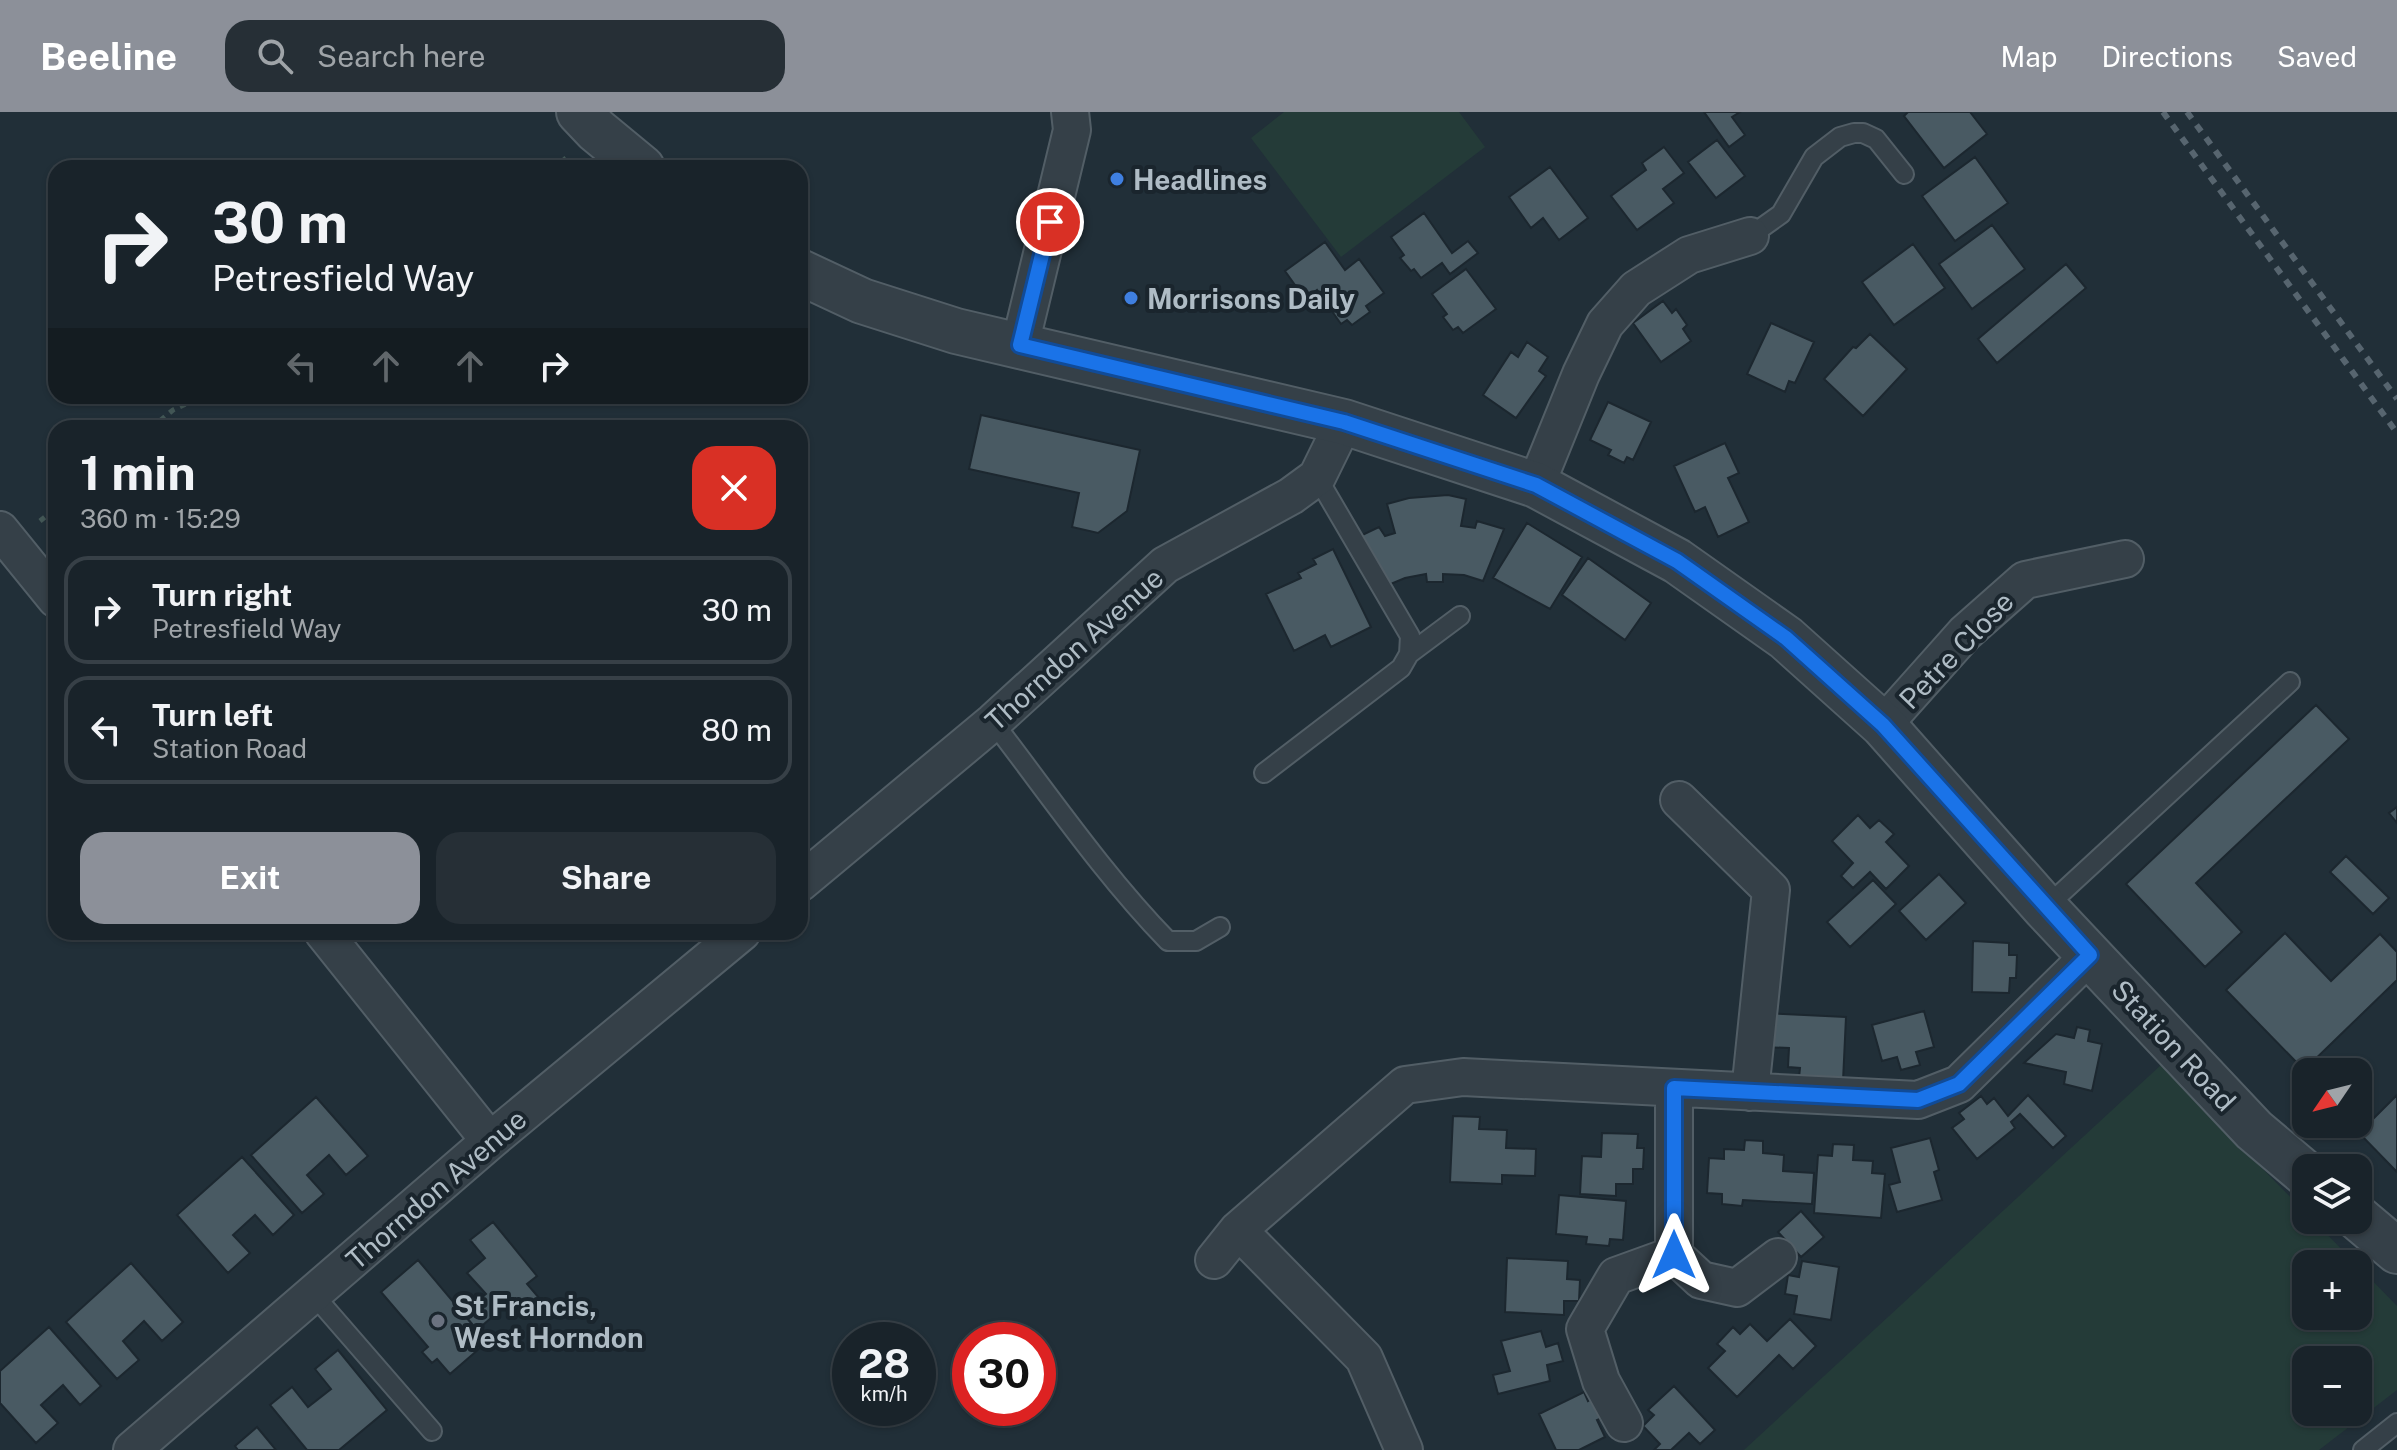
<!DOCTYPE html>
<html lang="en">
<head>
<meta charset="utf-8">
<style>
  body { margin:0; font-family:"Public Sans",sans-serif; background:#262f36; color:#f1f3f6; height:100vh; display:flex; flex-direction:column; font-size:30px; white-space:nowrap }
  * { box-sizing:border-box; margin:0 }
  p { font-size:26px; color:#9fa4a8 }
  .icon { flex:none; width:44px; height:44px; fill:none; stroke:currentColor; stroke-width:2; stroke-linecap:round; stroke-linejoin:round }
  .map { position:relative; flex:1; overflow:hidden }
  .panel { position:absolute; left:48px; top:308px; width:760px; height:520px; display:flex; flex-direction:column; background:#19232a; border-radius:24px; box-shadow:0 2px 6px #0004,0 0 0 2px #374047 }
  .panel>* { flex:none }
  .guide { position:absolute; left:48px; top:48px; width:760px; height:244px; border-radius:24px; box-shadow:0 2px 6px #0004,0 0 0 2px #374047; background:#19232a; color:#f1f3f6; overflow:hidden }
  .needle { width:52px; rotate:235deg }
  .fabs { position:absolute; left:2292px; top:946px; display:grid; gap:16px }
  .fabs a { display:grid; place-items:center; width:80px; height:80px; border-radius:16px; background:#19232a; box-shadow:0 2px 6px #0004,0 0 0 2px #374047; font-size:40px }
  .speed { position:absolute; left:832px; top:1210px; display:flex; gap:16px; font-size:40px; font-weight:700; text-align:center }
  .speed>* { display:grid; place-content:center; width:104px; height:104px; border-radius:50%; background:#19232a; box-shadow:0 2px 6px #0004,0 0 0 2px #374047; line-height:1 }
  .speed small { font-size:20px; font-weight:400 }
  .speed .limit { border:12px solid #d22; background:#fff; color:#111 }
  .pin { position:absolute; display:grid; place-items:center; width:68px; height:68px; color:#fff; margin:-34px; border:4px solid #fff; border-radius:50%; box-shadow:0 2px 8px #0007 }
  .me { position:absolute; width:88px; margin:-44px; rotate:0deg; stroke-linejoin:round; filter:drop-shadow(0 0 6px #0008) }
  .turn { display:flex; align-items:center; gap:28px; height:168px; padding:0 32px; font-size:36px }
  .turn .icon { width:104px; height:104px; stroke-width:2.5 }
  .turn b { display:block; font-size:56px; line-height:68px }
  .lanes { display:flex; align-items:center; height:76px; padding:0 32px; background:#0003; justify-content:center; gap:40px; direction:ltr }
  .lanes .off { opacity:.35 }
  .round { display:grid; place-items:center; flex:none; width:84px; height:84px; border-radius:24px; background:#262f36 }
  .overview { display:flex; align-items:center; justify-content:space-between; height:136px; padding:0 32px }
  h1 { font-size:48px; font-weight:700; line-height:60px }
  .button { display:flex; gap:16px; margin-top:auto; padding:16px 32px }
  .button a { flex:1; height:92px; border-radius:24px; background:#8c9099; color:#fff; font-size:32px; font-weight:700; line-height:92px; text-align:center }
  .button a+a { background:#262f36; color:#f1f3f6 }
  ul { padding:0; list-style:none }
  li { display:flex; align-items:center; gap:24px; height:108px; margin:0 16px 12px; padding:0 16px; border:4px solid #374047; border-radius:24px }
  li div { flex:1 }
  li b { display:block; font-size:30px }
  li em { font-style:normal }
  header { display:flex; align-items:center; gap:48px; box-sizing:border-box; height:112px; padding:0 40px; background:#8c9099; color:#fff }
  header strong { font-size:38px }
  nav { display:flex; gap:44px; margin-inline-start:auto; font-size:28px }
  .search { width:560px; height:72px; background:#262f36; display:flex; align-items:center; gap:20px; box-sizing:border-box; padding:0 28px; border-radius:24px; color:#9fa4a8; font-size:30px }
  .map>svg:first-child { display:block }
</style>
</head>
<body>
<header>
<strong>Beeline</strong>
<div class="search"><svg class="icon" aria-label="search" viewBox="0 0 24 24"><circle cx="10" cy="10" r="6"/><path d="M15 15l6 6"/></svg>Search here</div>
<nav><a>Map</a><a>Directions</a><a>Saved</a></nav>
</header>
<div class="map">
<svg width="2397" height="1338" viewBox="0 0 2397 1338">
  <rect width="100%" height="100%" fill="#212f38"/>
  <!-- green -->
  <path fill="#243b38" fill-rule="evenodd" d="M1284 0H1459L1485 35 1341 145 1251 26Z
    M2161 953 2306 1101V1108H2313L2356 1152H2306V1204H2358V1154L2397 1194V1278L2319 1338H1744ZM2306 1248H2358V1300H2306Z"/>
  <!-- building -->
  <path fill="#495a63" stroke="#1c272f" stroke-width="2" d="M1704 0H1740L1732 5 1745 23 1729 35Z
    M1908 0H1970L1987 22 1944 56 1904 4Z
    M1717 28 1745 64 1716 86 1688 50Z
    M1664 35 1684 61 1663 77 1674 91 1637 118 1611 84 1646 58 1642 51Z
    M1975 45 2008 91 1955 129 1922 84Z
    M1550 55 1588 106 1559 128 1543 106 1531 116 1509 85Z
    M1424 101 1452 141 1468 129 1478 141 1450 162 1442 151 1421 166 1414 157 1411 159 1400 146 1404 143 1391 125Z
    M1992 113 2025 157 1972 197 1939 152Z
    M1325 130 1345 158 1359 147 1384 181 1366 194 1370 200 1352 213 1347 208 1341 212 1317 178 1305 187 1285 159Z
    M1913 132 1945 176 1894 213 1862 170Z
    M2066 152 2086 176 1997 251 1978 227Z
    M1466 157 1496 197 1463 221 1458 215 1453 218 1443 205 1447 202 1432 182Z
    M1663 189 1672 201 1676 197 1687 213 1683 217 1691 229 1661 250 1633 211Z
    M1771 211 1814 230 1795 271 1789 269 1785 280 1747 262Z
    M1870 222 1907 257 1863 304 1824 267 1853 235 1856 236Z
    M1527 230 1548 245 1539 259 1546 264 1516 306 1483 283 1511 240 1518 245Z
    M1608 290 1651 310 1633 348 1627 345 1624 351 1608 343 1611 338 1590 328Z
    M981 303 1140 338 1127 399 1098 421 1072 415 1079 381 969 357Z
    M1725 331 1739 361 1728 366 1749 410 1718 425 1705 395 1695 400 1674 354Z
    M1448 383 1466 387 1461 414 1475 416 1477 409 1504 417 1483 469 1464 463 1443 462V470H1427L1426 462 1405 466 1386 474 1358 425 1379 415 1385 424 1395 421 1387 392 1409 386Z
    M1527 411 1582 445 1550 497 1493 466Z
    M1333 437 1371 515 1331 535 1325 523 1294 539 1266 482 1301 466 1298 461 1316 452 1313 447Z
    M1588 446 1651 491 1625 528 1562 483Z
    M2316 593 2349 627 2196 771 2242 820 2205 855 2126 772Z
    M2397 695V711L2389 701Z
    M1858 703 1870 716 1879 708 1894 722 1886 730 1909 754 1886 777 1870 760 1853 776 1841 764 1853 751 1832 729Z
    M2346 744 2389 786 2373 802 2330 760Z
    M1939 762 1966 791 1926 828 1899 799Z
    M1873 768 1896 792 1850 835 1827 810Z
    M2285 821 2331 869 2380 822 2397 840V868L2304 958 2226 878Z
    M1973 829 2009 831V843H2017L2016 866H2010L2009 881 1972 880Z
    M1924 899 1934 935 1916 940 1920 953 1901 958 1897 945 1882 949 1872 913Z
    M1762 901 1846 905 1843 969 1799 966 1800 956 1788 955 1789 936 1760 935Z
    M2077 915 2090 918 2088 929 2102 932 2092 979 2064 972 2066 960 2024 951 2056 922 2074 926Z
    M2028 983 2066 1024 2053 1036 2020 1002 2011 1010 2015 1016 1977 1047 1952 1016 1964 1007 1959 1001 1981 984 1987 992 1994 986 2008 1004Z
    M2397 983V1060L2359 1021Z
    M316 985 368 1044 346 1063 329 1043 307 1063 324 1082 302 1101 251 1043Z
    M1453 1004 1480 1005 1479 1017 1507 1018 1506 1036 1536 1037 1535 1064 1502 1063V1072L1450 1070Z
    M1602 1021 1638 1022 1637 1036H1644L1643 1057H1633V1072H1616V1084L1580 1082 1582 1044 1601 1045Z
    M1930 1026 1939 1058 1934 1060 1942 1088 1897 1100 1889 1073 1900 1070 1891 1036Z
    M1745 1028 1763 1029V1041L1784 1043 1783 1059 1814 1061 1812 1092 1743 1088 1742 1094 1722 1092V1082L1707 1081 1709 1046 1724 1047V1037L1744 1038Z
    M1833 1032 1854 1033 1853 1048 1873 1049 1872 1061 1885 1062 1881 1106 1814 1101 1818 1043 1832 1044Z
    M242 1045 294 1103 273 1123 255 1103 233 1123 250 1141 228 1161 177 1103Z
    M1559 1083 1626 1089 1623 1128 1610 1127 1609 1134 1586 1132 1587 1125 1556 1122Z
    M1801 1099 1824 1125 1801 1145 1778 1120Z
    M493 1110 537 1164 527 1172 539 1186 515 1206 505 1194 477 1218 463 1201 486 1182 467 1161 485 1146 470 1128Z
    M1507 1146 1568 1149 1567 1167 1580 1168 1579 1189H1564V1203L1505 1200Z
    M418 1148 487 1230 450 1262 437 1247 432 1251 422 1240 428 1235 381 1180Z
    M1802 1149 1839 1155 1831 1208 1794 1202 1797 1184 1785 1182 1788 1163 1799 1165Z
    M131 1151 183 1210 162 1229 144 1209 123 1229 139 1248 117 1267 66 1210Z
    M1790 1207 1816 1234 1793 1257 1779 1243 1737 1285 1708 1256 1725 1239 1717 1232 1733 1215 1740 1222 1750 1212 1767 1229Z
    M49 1215 101 1274 80 1293 63 1273 41 1293 58 1311 36 1331 0 1291V1259Z
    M1541 1219 1546 1235 1558 1231 1563 1249 1547 1253 1550 1269 1498 1282 1493 1263 1510 1259 1501 1229Z
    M338 1238 387 1298 339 1338H307L270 1293 292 1275 308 1295 331 1277 315 1257Z
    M1674 1274 1715 1318 1700 1332 1689 1321 1671 1338H1654L1660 1332 1643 1314 1654 1303 1648 1298Z
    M1584 1280 1588 1289 1597 1284 1607 1304 1597 1308 1605 1325 1579 1338H1556L1539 1302Z
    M257 1315 276 1338H238L235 1334Z"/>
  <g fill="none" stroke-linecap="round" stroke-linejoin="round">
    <defs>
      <path id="service" d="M1750 124 1781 102 1814 45 1840 25 1854 21H1863L1876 27 1904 62
        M1409 542 1460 504
        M993 610C1050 684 1103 762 1168 829H1196L1220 815
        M1264 661 1401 556 1409 542 1410 524 1317 365
        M2045 796 2290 570
        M313 1182 432 1319
        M2363 1338 2397 1311"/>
      <path id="minor" d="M1020 233 1072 18 1070 0
        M1536 373 1581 262 1605 212 1636 177 1689 143 1750 124
        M0 418 56 487
        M1883 613 1965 521 2025 468 2125 447
        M1679 688 1771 778 1750 980
        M800 771 993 610 1165 453 1291 384 1317 365 1344 310
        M323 820 490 1029
        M1238 1118 1364 1246 1404 1338
        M1674 1143V976
        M1214 1148 1238 1118 1405 973 1463 965 1918 988 1959 972 2090 843
        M1624 1311 1601 1269 1585 1217 1616 1164 1674 1143 1701 1168 1737 1176 1778 1145
        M132 1338 490 1029 742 820"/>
      <path id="tertiary" d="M579 0 596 18 642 56
        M800 160 862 189 956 219 1344 310 1536 373 1677 449 1786 526 1883 613 2045 796 2254 1018 2306 1062
        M2358 1106 2397 1139"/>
    </defs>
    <!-- service casing -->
    <use href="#service" stroke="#525e66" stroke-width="22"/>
    <!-- minor casing -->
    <use href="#minor" stroke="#525e66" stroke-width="40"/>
    <!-- tertiary casing -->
    <use href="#tertiary" stroke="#525e66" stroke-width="48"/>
    <!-- path -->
    <path stroke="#435756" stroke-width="5" stroke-dasharray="6 6" stroke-linecap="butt" d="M554 56 566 46
      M151 316 173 298 203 284
      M40 409 56 396"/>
    <!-- service -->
    <use href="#service" stroke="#354048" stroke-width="18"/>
    <!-- minor -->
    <use href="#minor" stroke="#354048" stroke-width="36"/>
    <!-- tertiary -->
    <use href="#tertiary" stroke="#354048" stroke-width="44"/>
    <!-- rail -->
    <path stroke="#57656f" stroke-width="6" stroke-dasharray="8 8" stroke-linecap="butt" d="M2163 0 2397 321
      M2187 0 2397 287"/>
  </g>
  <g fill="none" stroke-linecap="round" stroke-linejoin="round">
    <defs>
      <path id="route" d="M1050 110 1020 233 1344 310 1536 373 1677 449 1786 526 1883 613 2090 843 1959 972 1918 988 1674 976V1143"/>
    </defs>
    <!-- route casing -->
    <use href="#route" stroke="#114b97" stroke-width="20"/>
    <!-- route -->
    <use href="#route" stroke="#1a73e8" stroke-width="14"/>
  </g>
  <!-- markers -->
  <g fill="#3f7fe0" stroke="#1a252d" stroke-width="3">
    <circle cx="1117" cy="67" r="8"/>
    <circle cx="1131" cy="186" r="8"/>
  </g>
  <circle fill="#6b7280" stroke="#1a252d" stroke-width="3" cx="438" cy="1209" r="8"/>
  <g text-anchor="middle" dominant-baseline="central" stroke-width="8" stroke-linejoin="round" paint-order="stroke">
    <!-- poi labels -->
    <g font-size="28" font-weight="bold" fill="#afbcc5" stroke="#1a252d" text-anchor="start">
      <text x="1133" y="67">Headlines</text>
      <text x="1147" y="186">Morrisons Daily</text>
      <text x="454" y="1193">St Francis,<tspan x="454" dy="32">West Horndon</tspan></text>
    </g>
    <!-- street labels -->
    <g font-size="28" fill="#afbcc5" stroke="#1a252d">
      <text transform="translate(1074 537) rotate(-42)">Thorndon Avenue</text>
      <text transform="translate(1956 538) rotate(-46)">Petre Close</text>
      <text transform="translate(2174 933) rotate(47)">Station Road</text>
      <text transform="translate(436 1077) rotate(-41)">Thorndon Avenue</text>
    </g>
  </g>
</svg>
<div class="fabs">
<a><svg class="needle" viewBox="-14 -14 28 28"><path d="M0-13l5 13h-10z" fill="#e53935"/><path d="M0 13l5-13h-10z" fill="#9fa4a8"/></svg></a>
<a><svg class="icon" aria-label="layers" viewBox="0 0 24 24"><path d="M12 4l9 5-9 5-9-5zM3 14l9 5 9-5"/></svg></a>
<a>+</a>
<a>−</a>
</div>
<div class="speed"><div>28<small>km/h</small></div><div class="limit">30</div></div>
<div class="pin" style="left:1050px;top:110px;background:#d93025"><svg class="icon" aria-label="arrive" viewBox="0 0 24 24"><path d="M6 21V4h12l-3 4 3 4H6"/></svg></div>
<svg class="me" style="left:1674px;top:1143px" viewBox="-20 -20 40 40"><path d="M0-17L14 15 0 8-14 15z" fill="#1a73e8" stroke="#fff" stroke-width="4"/></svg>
<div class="guide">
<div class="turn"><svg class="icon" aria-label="right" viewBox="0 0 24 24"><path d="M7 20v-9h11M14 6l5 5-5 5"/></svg><div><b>30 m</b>Petresfield Way</div></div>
<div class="lanes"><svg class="icon off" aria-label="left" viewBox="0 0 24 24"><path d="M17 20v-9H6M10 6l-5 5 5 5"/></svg><svg class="icon off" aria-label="ahead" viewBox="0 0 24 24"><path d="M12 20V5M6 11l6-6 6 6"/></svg><svg class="icon off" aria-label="ahead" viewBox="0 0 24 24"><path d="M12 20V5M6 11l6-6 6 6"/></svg><svg class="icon" aria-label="right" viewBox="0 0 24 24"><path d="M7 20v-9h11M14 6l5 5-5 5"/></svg></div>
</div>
<section class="panel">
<div class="overview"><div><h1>1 min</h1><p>360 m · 15:29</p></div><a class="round" style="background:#d93025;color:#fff"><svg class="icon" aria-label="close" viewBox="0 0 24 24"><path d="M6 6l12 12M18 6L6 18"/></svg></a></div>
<ul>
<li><svg class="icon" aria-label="right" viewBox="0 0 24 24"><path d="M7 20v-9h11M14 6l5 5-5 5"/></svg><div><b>Turn right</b><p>Petresfield Way</p></div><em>30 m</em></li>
<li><svg class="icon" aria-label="left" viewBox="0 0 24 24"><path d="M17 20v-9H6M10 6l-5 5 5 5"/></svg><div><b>Turn left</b><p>Station Road</p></div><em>80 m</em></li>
</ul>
<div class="button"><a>Exit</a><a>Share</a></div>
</section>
</div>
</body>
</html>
